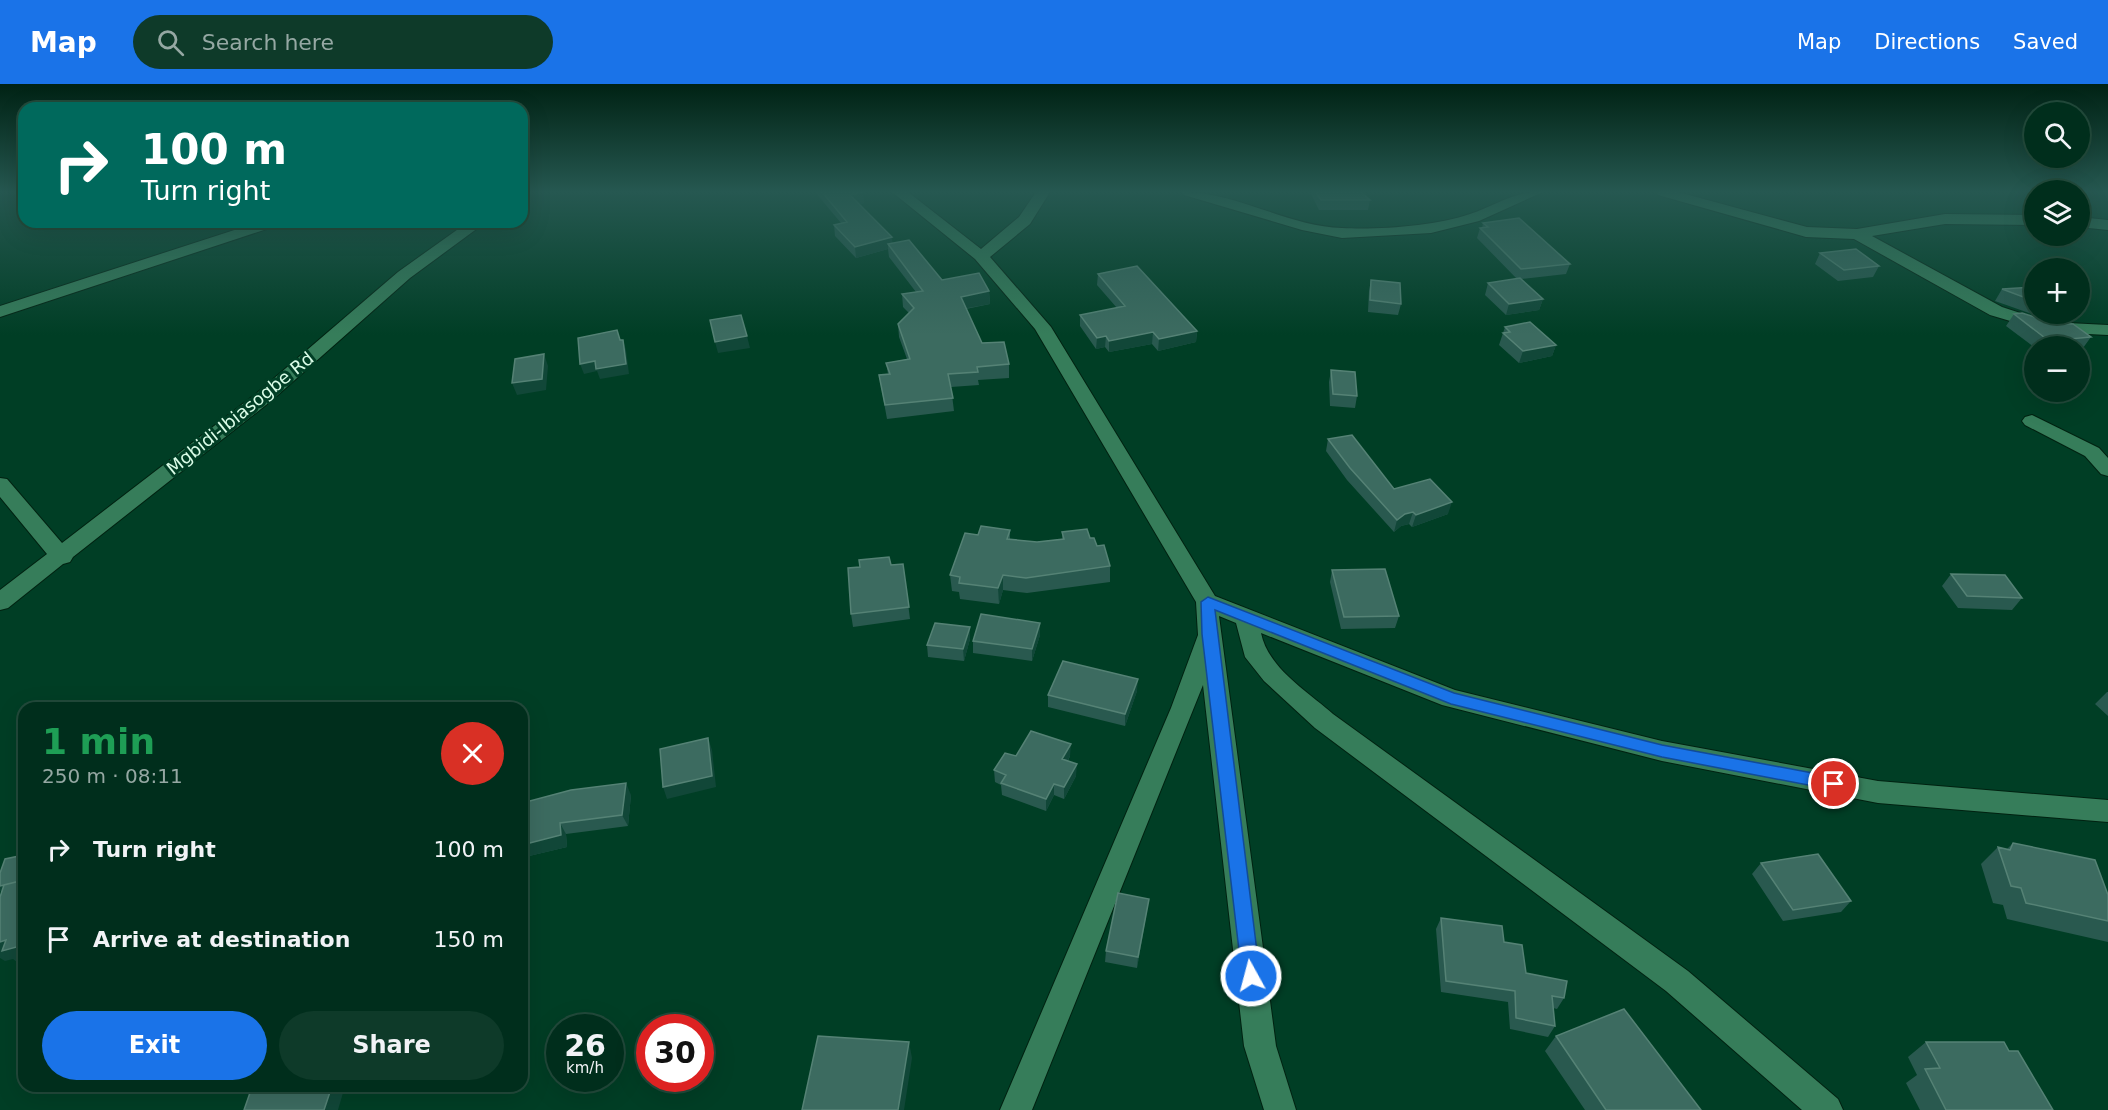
<!DOCTYPE html>
<html lang="en">
<head>
<meta charset="utf-8">
<style>
  body { margin:0; font-family:"DejaVu Sans",sans-serif; background:#0e3a29; color:#f1f3f6; height:100vh; display:flex; flex-direction:column; font-size:22px; white-space:nowrap }
  * { box-sizing:border-box; margin:0 }
  p { font-size:20px; color:#95a8a3 }
  .icon { flex:none; width:33px; height:33px; fill:none; stroke:currentColor; stroke-width:2; stroke-linecap:round; stroke-linejoin:round }
  .map { position:relative; flex:1; overflow:hidden }
  .details { position:absolute; left:18px; top:618px; width:510px; height:390px; display:flex; flex-direction:column; background:#002e1c; border-radius:18px; box-shadow:0 6px 24px #0002,0 0 0 2px #224a3b }
  .details>* { flex:none }
  .banner { position:absolute; left:18px; top:18px; width:510px; height:126px; border-radius:18px; box-shadow:0 6px 24px #0002,0 0 0 2px #224a3b; background:#00695c; color:#fff; overflow:hidden }
  .tools { position:absolute; left:2024px; top:18px; display:grid; gap:12px }
  .tools a { display:grid; place-items:center; width:66px; height:66px; border-radius:50%; background:#002e1c; box-shadow:0 6px 24px #0002,0 0 0 2px #224a3b; font-size:30px }
  .speed { position:absolute; left:546px; top:930px; display:flex; gap:12px; font-size:30px; font-weight:700; text-align:center }
  .speed>* { display:grid; place-content:center; width:78px; height:78px; border-radius:50%; background:#002e1c; box-shadow:0 6px 24px #0002,0 0 0 2px #224a3b; line-height:1 }
  .speed small { font-size:15px; font-weight:400 }
  .speed .limit { border:9px solid #d22; background:#fff; color:#111 }
  .pin { position:absolute; display:grid; place-items:center; width:51px; height:51px; color:#fff; margin:-26px; border:3px solid #fff; border-radius:50%; box-shadow:0 2px 6px #0007 }
  .me { position:absolute; width:66px; margin:-33px; rotate:353deg; stroke-linejoin:round; filter:drop-shadow(0 0 4px #0008) }
  .turn { display:flex; align-items:center; gap:21px; height:126px; padding:0 24px; font-size:27px }
  .turn .icon { width:78px; height:78px; stroke-width:2.5 }
  .turn b { display:block; font-size:42px; line-height:51px }
  .round { display:grid; place-items:center; flex:none; width:63px; height:63px; border-radius:32px; background:#0e3a29 }
  .head { display:flex; align-items:center; justify-content:space-between; height:102px; padding:0 24px }
  h1 { font-size:36px; font-weight:700; line-height:45px; color:#1e9e55 }
  .cta { display:flex; gap:12px; margin-top:auto; padding:12px 24px }
  .cta a { flex:1; height:69px; border-radius:36px; background:#1a73e8; color:#fff; font-size:24px; font-weight:700; line-height:69px; text-align:center }
  .cta a+a { background:#0e3a29; color:#f1f3f6 }
  ul { padding:0; list-style:none }
  li { display:flex; align-items:center; gap:18px; height:90px; padding:0 24px }
  li div { flex:1 }
  li b { display:block; font-size:22px }
  li em { font-style:normal }
  header { display:flex; align-items:center; gap:36px; box-sizing:border-box; height:84px; padding:0 30px; background:#1a73e8; color:#fff }
  header strong { font-size:28px }
  nav { display:flex; gap:33px; margin-inline-start:auto; font-size:21px }
  .search { width:420px; height:54px; background:#0e3a29; display:flex; align-items:center; gap:15px; box-sizing:border-box; padding:0 21px; border-radius:33px; color:#95a8a3; font-size:22px }
  .map>svg:first-child { display:block }
</style>
</head>
<body>
<header>
<strong>Map</strong>
<div class="search"><svg class="icon" aria-label="search" viewBox="0 0 24 24"><circle cx="10" cy="10" r="6"/><path d="M15 15l6 6"/></svg>Search here</div>
<nav><a>Map</a><a>Directions</a><a>Saved</a></nav>
</header>
<div class="map">
<svg width="2108" height="1026" viewBox="0 0 2108 1026">
  <rect width="100%" height="100%" fill="#003e25"/>
  <g fill="none" stroke-linecap="round" stroke-linejoin="round">
    <defs>
      <path id="minor" d="M892 108H908L981 165 1019 133 1036 108H1050L1030 140 990 173 1051 243 1215 512 1455 606 1662 657 1878 697 2108 716V738L1878 719 1662 677 1442 621 1261 549C1268 584 1307 607 1333 630L1688 887 1838 1015 1843 1026H1802L1666 907 1315 644 1264 597 1245 573 1236 539 1219 532 1276 962 1296 1026H1264L1244 962 1203 601 1032 1026H1000L1171 624 1198 551 1196 518 1035 245 975 175Z
        M1182 108C1237 108 1287 142 1342 144 1378 146 1436 142 1470 130 1495 122 1516 106 1543 108L1479 137 1431 149 1342 154 1302 146 1184 111Z
        M1656 108H1678L1807 143 1857 145 1945 130 2034 131V141L1945 140 1872 152 2002 223 2048 238 2108 241V251L2047 248 1990 231 1854 155 1806 153 1658 111Z
        M2079 133 2108 136V146L2079 143Z
        M259 138H282L279 141 0 233V222Z
        M468 138H486L410 194 271 317 73 473 70 478 63 480 8 524 0 526V506L47 470 0 413V394L7 395 62 459 257 309 398 188Z
        M2032 331 2099 364 2108 374V392L2101 390 2085 372 2025 341 2022 337 2025 333Z"/>
    </defs>
    <!-- minor casing -->
    <use href="#minor" stroke="#021" stroke-width="2"/>
    <!-- minor -->
    <use href="#minor" fill="#367d5a" fill-rule="evenodd"/>
  </g>
  <!-- wall -->
  <path fill="#29594f" d="M815 108H862L864 119 859 120 893 159 942 196 989 207 990 220 966 225 982 259 1009 280V294L978 296 979 301 951 303 954 327 887 335 879 291 888 290 886 279 907 275 899 253 898 240 909 229 903 223 902 210 916 208 889 173 888 165 856 174 835 152 834 141 841 139Z
    M1310 108H1361L1370 116 1368 126H1319Z
    M1483 139 1570 180 1566 190 1521 195 1543 215 1539 226 1506 231 1485 211 1488 199 1517 195 1477 154 1480 144H1482Z
    M1820 169 1879 182 1873 193 1838 197 1815 180Z
    M1098 190 1197 247 1196 258 1158 267 1152 260 1109 268 1105 263 1096 265 1080 242V231L1117 224 1097 201Z
    M1371 196 1401 220 1398 231 1368 228 1369 207Z
    M2034 203V230H2060L2058 233 2043 234 1995 217 2002 205Z
    M2014 230 2091 253 2083 264 2079 265V262L2034 263 2006 242Z
    M1505 243 1556 261 1552 272 1519 279 1499 261Z
    M1331 286 1357 312 1355 324 1330 322 1329 298Z
    M1328 355 1394 405 1448 430 1412 443 1409 440 1401 442 1394 448 1347 396 1326 367Z
    M1010 446V455L1037 458 1062 455V448L1090 454 1097 462 1110 482V498L1027 509 1003 506 999 520 960 515 959 508 952 507 950 491 978 451Z
    M903 480 910 535 853 543 851 530 891 481Z
    M1332 486 1399 532 1395 544 1341 545 1330 498Z
    M1951 490 2022 514 2012 526 1958 524 1942 502Z
    M1040 551 1032 577 973 569V557Z
    M970 555 964 577 928 573 927 561Z
    M1137 607 1125 642 1048 623V611Z
    M2107 608H2108V632L2095 620Z
    M1016 672H1070L1068 677 1076 692 1064 715 1054 711 1046 727 1002 711 1001 701 995 698 994 686Z
    M631 711 628 742 566 750 567 763 525 773V785L522 719Z
    M2013 759 2108 811V858L2007 835 2003 821 1993 819 1981 780 1998 763 2007 765Z
    M1761 779 1851 817 1841 828 1783 837 1752 790Z
    M1149 815 1137 884 1105 878 1106 867Z
    M1441 834 1504 858 1526 889 1564 914 1557 925 1553 924 1555 942 1548 953 1510 945 1508 918 1441 908 1436 845Z
    M1556 952 1701 1026H1585L1545 967Z
    M1926 958 2009 967 2053 1026H1920L1906 999 1917 991 1908 973Z"/>
  <!-- shaded-wall -->
  <path fill="#114738" d="M863 108 864 119 851 122 850 111Z
    M892 153 893 164 888 160V165L856 174 855 163Z
    M989 207 990 220 962 225 961 213Z
    M1543 215 1539 226 1506 231 1509 220Z
    M1197 247 1196 258 1158 267 1159 255Z
    M1153 248 1152 260 1109 268V257Z
    M747 252 750 264 718 269 715 258Z
    M1106 252 1105 263 1096 265 1097 254Z
    M623 256 626 266 629 290 600 295 597 287 584 290 580 280 595 277Z
    M1556 261 1552 272 1519 279 1523 267Z
    M544 270 548 282 546 306 517 311 512 299Z
    M1452 418 1448 430 1412 443 1416 431Z
    M1413 428 1409 440 1401 442 1394 448 1397 436 1405 430Z
    M1003 491V506L999 520 998 504Z
    M1040 539V551L1032 577V565Z
    M970 543V555L964 577 963 565Z
    M1138 595 1137 607 1125 642V630Z
    M708 654 712 666 716 703 667 715 663 703Z
    M1071 660 1070 672 1062 687V675Z
    M1077 680 1076 692 1064 715V703Z
    M626 699 631 711 628 742 622 731Z
    M1054 700V711L1046 727V715Z
    M560 739 566 750 567 763 525 773V785H522V761Z
    M24 796 2 809 0 807V802Z
    M1149 815 1147 826 1137 884 1138 873Z
    M6 856 24 861V881L22 882 13 875 5 877 0 874V858Z
    M909 958 912 974 904 1026H898Z
    M332 1002H345L338 1026H324Z"/>
  <!-- building -->
  <path fill="#3c6b60" stroke="#558275" stroke-width="1.5" d="M822 108H863L850 111 892 153 855 163 834 141 847 138Z
    M1316 108H1361L1370 116H1321Z
    M1519 134 1570 180 1521 185 1480 144 1488 143 1483 139Z
    M909 156 942 196 979 189 989 207 961 213 982 259 1004 258 1009 280 977 283 978 288 948 290 953 314 885 321 879 291 890 290 886 279 910 275 898 240 914 224 902 210 923 207 888 160Z
    M1856 165 1879 182 1844 186 1820 169Z
    M1137 182 1197 247 1159 255 1153 248 1109 257 1106 252 1097 254 1080 231 1125 222 1098 190Z
    M1520 194 1543 215 1509 220 1488 199Z
    M1371 196 1400 199 1401 220 1370 216Z
    M2034 203V217L2002 205Z
    M2022 229 2054 239 2073 240 2091 253 2049 257 2014 230Z
    M741 231 747 252 715 258 710 236Z
    M1530 238 1556 261 1523 267 1503 249 1510 248 1505 243Z
    M617 246 620 256H623L626 280 596 285 595 277 580 280 578 254Z
    M544 270 542 295 512 299 515 275Z
    M1331 286 1355 288 1357 312 1333 310Z
    M1352 351 1394 405 1430 395 1452 418 1416 431 1413 428 1405 430 1397 436 1350 384 1328 355Z
    M981 442 1010 446 1007 455 1037 458 1064 455 1062 448 1087 445 1090 454H1094L1097 462 1104 461 1110 482 1026 494 1003 491 998 504 959 499 960 493 950 491 965 449 978 451Z
    M889 473 891 481 903 480 909 523 851 530 848 484 860 483 859 476Z
    M1385 485 1399 532 1344 533 1332 486Z
    M1951 490 2005 491 2022 514 1967 512Z
    M981 530 1040 539 1032 565 973 557Z
    M935 539 970 543 963 565 927 561Z
    M1063 577 1138 595 1125 630 1048 611Z
    M1031 647 1071 660 1062 675 1077 680 1064 703 1054 700 1046 715 1001 699 1006 691 994 686 1005 669 1016 672Z
    M708 654 712 692 663 703 660 665Z
    M626 699 622 731 560 739 561 751 522 761V719L571 706Z
    M2013 759 2095 776 2108 811V837L2026 819 2021 804 2011 802 1998 763 2010 766Z
    M1818 770 1851 817 1793 826 1761 779Z
    M24 771V796L0 802V789L5 775Z
    M24 796V861L2 867 6 856 0 858V813L4 801Z
    M1118 809 1149 815 1138 873 1106 867Z
    M1441 834 1502 842 1504 858 1522 861 1526 889 1567 897 1564 914 1552 912 1555 942 1516 934 1515 907 1446 897Z
    M1624 925 1701 1026H1606L1556 952Z
    M818 952 909 958 898 1026H802Z
    M1926 958H2004L2009 967H2018L2053 1026H1946L1925 985 1940 984Z
    M259 1002H332L324 1026H244L252 1003Z"/>
  <!-- sky -->
  <linearGradient id="sky" x2="0" y2="1"><stop stop-color="#002214"/><stop offset="0.43" stop-color="#265851"/><stop offset="1" stop-color="#265851" stop-opacity="0"/></linearGradient>
  <rect width="2108" height="251" fill="url(#sky)"/>
  <!-- route -->
  <path fill="#1a73e8" stroke="#114b97" stroke-width="1.5" d="M1208 513 1454 609 1662 661 1834 693 1842 700 1834 706 1662 673 1451 620 1215 526 1260 892 1257 898 1251 901 1245 898 1242 892 1202 550 1201 518Z"/>
  <g text-anchor="middle" dominant-baseline="central" stroke-width="6" stroke-linejoin="round" paint-order="stroke">
    <!-- street labels -->
    <g font-size="18" fill="#dafde8" stroke="#003e25">
      <text transform="translate(240 329) rotate(-39)">Mgbidi-Ibiasogbe Rd</text>
    </g>
  </g>
</svg>
<div class="tools">
<a><svg class="icon" aria-label="search" viewBox="0 0 24 24"><circle cx="10" cy="10" r="6"/><path d="M15 15l6 6"/></svg></a>
<a><svg class="icon" aria-label="layers" viewBox="0 0 24 24"><path d="M12 4l9 5-9 5-9-5zM3 14l9 5 9-5"/></svg></a>
<a>+</a>
<a>−</a>
</div>
<div class="speed"><div>26<small>km/h</small></div><div class="limit">30</div></div>
<div class="pin" style="left:1834px;top:700px;background:#d93025"><svg class="icon" aria-label="arrive" viewBox="0 0 24 24"><path d="M6 21V4h12l-3 4 3 4H6"/></svg></div>
<svg class="me" style="left:1251px;top:892px" viewBox="-20 -20 40 40"><circle r="17" fill="#1a73e8" stroke="#fff" stroke-width="3"/><path d="M0-11L8 9 0 5-8 9z" fill="#fff"/></svg>
<div class="banner">
<div class="turn"><svg class="icon" aria-label="right" viewBox="0 0 24 24"><path d="M7 20v-9h11M14 6l5 5-5 5"/></svg><div><b>100 m</b>Turn right</div></div>
</div>
<section class="details">
<div class="head"><div><h1>1 min</h1><p>250 m · 08:11</p></div><a class="round" style="background:#d93025;color:#fff"><svg class="icon" aria-label="close" viewBox="0 0 24 24"><path d="M6 6l12 12M18 6L6 18"/></svg></a></div>
<ul>
<li><svg class="icon" aria-label="right" viewBox="0 0 24 24"><path d="M7 20v-9h11M14 6l5 5-5 5"/></svg><div><b>Turn right</b></div><em>100 m</em></li>
<li><svg class="icon" aria-label="arrive" viewBox="0 0 24 24"><path d="M6 21V4h12l-3 4 3 4H6"/></svg><div><b>Arrive at destination</b></div><em>150 m</em></li>
</ul>
<div class="cta"><a>Exit</a><a>Share</a></div>
</section>
</div>
</body>
</html>
